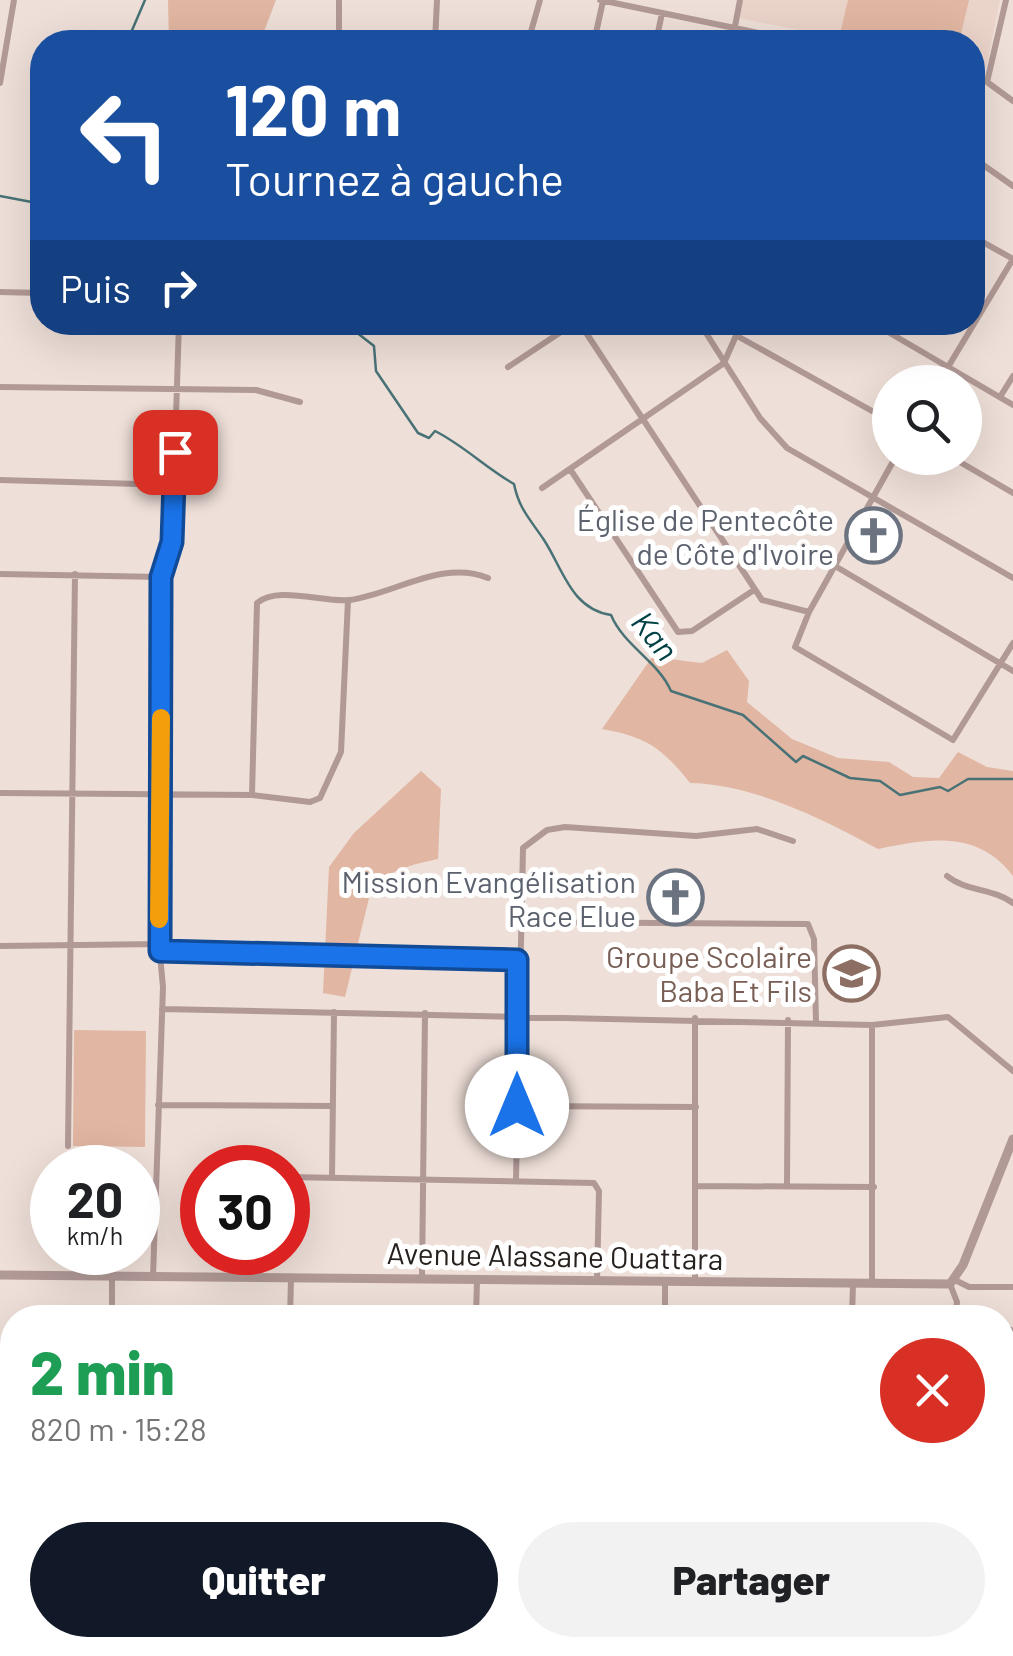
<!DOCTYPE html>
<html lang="fr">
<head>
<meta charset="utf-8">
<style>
  body { margin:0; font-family:Barlow,sans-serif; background:#f2f2f2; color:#202124; height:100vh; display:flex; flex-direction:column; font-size:38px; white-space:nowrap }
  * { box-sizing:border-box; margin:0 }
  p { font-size:32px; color:#757577 }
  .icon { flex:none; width:55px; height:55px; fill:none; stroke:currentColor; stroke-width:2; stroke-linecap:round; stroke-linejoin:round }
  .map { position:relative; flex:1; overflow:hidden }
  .side { position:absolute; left:0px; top:1305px; width:1015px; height:352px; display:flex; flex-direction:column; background:#fff; border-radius:40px 40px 0 0; box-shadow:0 10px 40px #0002 }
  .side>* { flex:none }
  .top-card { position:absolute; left:30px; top:30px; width:955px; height:305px; border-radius:40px; box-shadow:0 10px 40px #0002; background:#1a4fa0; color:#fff; overflow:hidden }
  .tools { position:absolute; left:872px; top:365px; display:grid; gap:20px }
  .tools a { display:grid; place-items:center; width:110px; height:110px; border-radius:50%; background:#fff; box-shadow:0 10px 40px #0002; font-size:50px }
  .speed { position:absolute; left:30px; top:1145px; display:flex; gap:20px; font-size:50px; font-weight:700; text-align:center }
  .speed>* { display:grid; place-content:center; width:130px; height:130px; border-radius:50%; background:#fff; box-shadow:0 10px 40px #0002; line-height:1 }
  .speed small { font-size:25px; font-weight:400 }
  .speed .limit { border:15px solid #d22; background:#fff; color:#111 }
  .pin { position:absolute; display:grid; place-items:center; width:85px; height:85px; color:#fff; margin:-42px; border-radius:20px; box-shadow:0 5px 15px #0006 }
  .me { position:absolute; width:110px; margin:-55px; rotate:0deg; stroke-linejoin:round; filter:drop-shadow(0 0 8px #0008) }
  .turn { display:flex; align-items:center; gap:35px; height:210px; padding:0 30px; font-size:45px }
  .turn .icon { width:130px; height:130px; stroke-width:2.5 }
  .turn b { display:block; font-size:70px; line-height:85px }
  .then { display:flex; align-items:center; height:95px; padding:0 30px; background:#0003; gap:20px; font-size:38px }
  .round { display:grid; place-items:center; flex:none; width:105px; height:105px; border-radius:52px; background:#f2f2f2 }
  .head { display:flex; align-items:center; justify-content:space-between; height:170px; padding:0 30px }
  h1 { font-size:60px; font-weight:800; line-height:75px; color:#1e9e55 }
  .action { display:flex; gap:20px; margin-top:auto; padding:20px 30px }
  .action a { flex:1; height:115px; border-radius:60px; background:#111827; color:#fff; font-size:40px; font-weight:800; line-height:115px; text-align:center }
  .action a+a { background:#f2f2f2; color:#202124 }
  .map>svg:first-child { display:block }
</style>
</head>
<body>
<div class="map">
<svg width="1013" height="1656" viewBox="0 0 1013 1656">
  <rect width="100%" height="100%" fill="#eedfd8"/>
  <!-- built -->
  <path fill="#ead3c9" d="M742 0H1000L986 68 973 65 972 42H859L738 18Z"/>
  <!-- green -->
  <path fill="#e1b6a2" d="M168 0H276L260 42H169Z
    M848 0H969L959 42H876L840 34Z
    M727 650 749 681 747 702 792 739 838 758 889 762 913 777 939 778 958 752 987 767 1013 771V876C977 829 929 839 878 849 823 819 753 784 690 783 662 748 647 737 602 729L652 657 702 663Z
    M421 771 441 789 438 859C411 865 390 869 371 890L345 997 323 993 329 867 354 833Z
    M74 1030 146 1031 145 1147 73 1146Z"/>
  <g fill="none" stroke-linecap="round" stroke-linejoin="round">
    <!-- stream -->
    <path stroke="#487276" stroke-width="2.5" d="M127 42 145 0
      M0 196 42 204
      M317 322 359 329 356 332 374 346 376 371 418 433 429 438 435 431C463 445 486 468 514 484 519 509 530 519 544 540 563 569 571 609 611 615 624 646 658 661 671 691L743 715 796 762 803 756 850 778 880 781 900 795 940 787 948 791 968 779H1013"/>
    <!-- minor -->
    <path stroke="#b19996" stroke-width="6" d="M600 0 802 42
      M339 42V0
      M435 42 437 0
      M528 42 540 0
      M594 42 603 1
      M656 42 662 13
      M732 42 740 0
      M972 78 987 82 1013 101
      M987 82 1006 0
      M0 83 14 0
      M972 157 1013 186
      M972 236 1013 259
      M0 292 42 293
      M579 322 762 600 809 612
      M699 322 760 418 787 448 1013 578
      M871 322 1013 405
      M739 337 890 421
      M508 367 576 322
      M939 382 1013 259
      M0 387 256 390 300 402
      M1000 397 1013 376
      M895 458 809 612 795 647 953 740 1013 643
      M953 458 1013 493
      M570 469 678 632 692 631 754 590
      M0 480 173 485
      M542 488 724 363 742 322
      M835 566 1013 671
      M0 574 161 577 172 542 179 322
      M0 793 252 795 310 802 320 798 341 752 348 600
      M252 795 257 603C277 585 324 603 350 600 394 594 443 559 488 578
      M947 876C967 892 993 888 1013 903
      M519 922 808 924 814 939 816 1021
      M0 946 159 944
      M160 951 517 960
      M162 1009 872 1025 948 1017 1013 1071
      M872 1025V1283
      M158 1105 333 1106
      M517 1106 696 1107
      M68 1146 75 574
      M288 1177 594 1183 599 1191 597 1281
      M332 1178 334 1012
      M516 1180 523 848 547 830 565 827 696 836 757 829 793 841
      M696 1186 874 1187
      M787 1186 788 1020
      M112 1276V1318
      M153 1277 163 987 159 944 161 577
      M245 1277V1252
      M422 1278 425 1013
      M955 1280 969 1287H1013
      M695 1282V1018
      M950 1284 957 1302 955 1318
      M958 1309 985 1318
      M290 1318 291 1278
      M476 1318 477 1280
      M665 1318V1282
      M852 1318 853 1283
      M1002 1326 1013 1331
      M0 1374H12
      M0 1445H12
      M1002 1533 1013 1534
      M0 1540H12
      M477 1645H503
      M744 1645 753 1656
      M12 1656V1561
      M285 1656 286 1645
      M768 1656 774 1645"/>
    <!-- tertiary -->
    <path stroke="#b19996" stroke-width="9" d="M0 1275 950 1284 963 1265 1013 1139"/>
  </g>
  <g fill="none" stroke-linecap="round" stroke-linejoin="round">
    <defs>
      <path id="route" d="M175 452 172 542 161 577 160 951 517 960V1106"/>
    </defs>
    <!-- route casing -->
    <use href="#route" stroke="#114b97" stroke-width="25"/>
    <!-- route -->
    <use href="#route" stroke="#1a73e8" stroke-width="18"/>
    <!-- slow -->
    <path stroke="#f59e0b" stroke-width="18" d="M159 919 161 718"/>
  </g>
  <!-- icons -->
  <defs>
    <symbol id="church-ring" viewBox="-11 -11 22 22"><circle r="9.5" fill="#fff" stroke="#6b7280" stroke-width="1.5"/><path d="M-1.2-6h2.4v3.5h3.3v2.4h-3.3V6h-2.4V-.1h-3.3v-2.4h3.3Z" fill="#6b7280"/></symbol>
    <symbol id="school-ring" viewBox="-11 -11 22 22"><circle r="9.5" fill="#fff" stroke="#8d6e63" stroke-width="1.5"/><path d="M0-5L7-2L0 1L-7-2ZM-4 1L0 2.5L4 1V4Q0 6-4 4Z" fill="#8d6e63"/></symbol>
  </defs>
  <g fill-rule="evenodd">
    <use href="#church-ring" x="842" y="504" width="63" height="63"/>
    <use href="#church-ring" x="644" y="866" width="63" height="63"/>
    <use href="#school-ring" x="820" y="942" width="63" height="63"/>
  </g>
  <g text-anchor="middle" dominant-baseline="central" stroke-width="10" stroke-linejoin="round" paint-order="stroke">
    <!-- worship labels -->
    <g font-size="30" fill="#5b616d" stroke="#fff" text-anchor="end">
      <text x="834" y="519">Église de Pentecôte<tspan x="834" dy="34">de Côte d'Ivoire</tspan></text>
      <text x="636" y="881">Mission Evangélisation<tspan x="636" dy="34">Race Elue</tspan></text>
    </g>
    <!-- education labels -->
    <g font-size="30" fill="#785e54" stroke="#fff" text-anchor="end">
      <text x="812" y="956">Groupe Scolaire<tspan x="812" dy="34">Baba Et Fils</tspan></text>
    </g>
    <!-- street labels -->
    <g font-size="30" fill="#26211e" stroke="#fff">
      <text transform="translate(555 1255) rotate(1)">Avenue Alassane Ouattara</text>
    </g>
    <!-- water labels -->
    <g font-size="32" font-style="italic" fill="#014146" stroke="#fff">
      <text transform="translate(656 635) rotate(51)">Kan</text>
    </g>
  </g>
</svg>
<div class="tools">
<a><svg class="icon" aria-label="search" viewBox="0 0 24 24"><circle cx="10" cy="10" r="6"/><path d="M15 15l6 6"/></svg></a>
</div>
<div class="speed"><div>20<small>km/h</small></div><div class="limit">30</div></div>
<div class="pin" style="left:175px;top:452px;background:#d93025"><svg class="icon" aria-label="arrive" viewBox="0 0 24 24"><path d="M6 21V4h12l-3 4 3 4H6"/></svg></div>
<svg class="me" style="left:517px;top:1106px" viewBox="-20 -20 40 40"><circle r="19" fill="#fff"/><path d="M0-13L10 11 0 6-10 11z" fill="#1a73e8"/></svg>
<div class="top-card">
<div class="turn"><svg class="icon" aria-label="left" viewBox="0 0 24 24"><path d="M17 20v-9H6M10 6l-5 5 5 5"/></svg><div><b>120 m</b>Tournez à gauche</div></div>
<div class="then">Puis<svg class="icon" aria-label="right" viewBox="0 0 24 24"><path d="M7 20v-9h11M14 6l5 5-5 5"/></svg></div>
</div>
<section class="side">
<div class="head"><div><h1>2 min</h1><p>820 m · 15:28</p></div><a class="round" style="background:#d93025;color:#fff"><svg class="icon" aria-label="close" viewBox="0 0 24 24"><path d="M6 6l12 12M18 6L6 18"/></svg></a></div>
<div class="action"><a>Quitter</a><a>Partager</a></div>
</section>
</div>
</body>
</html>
